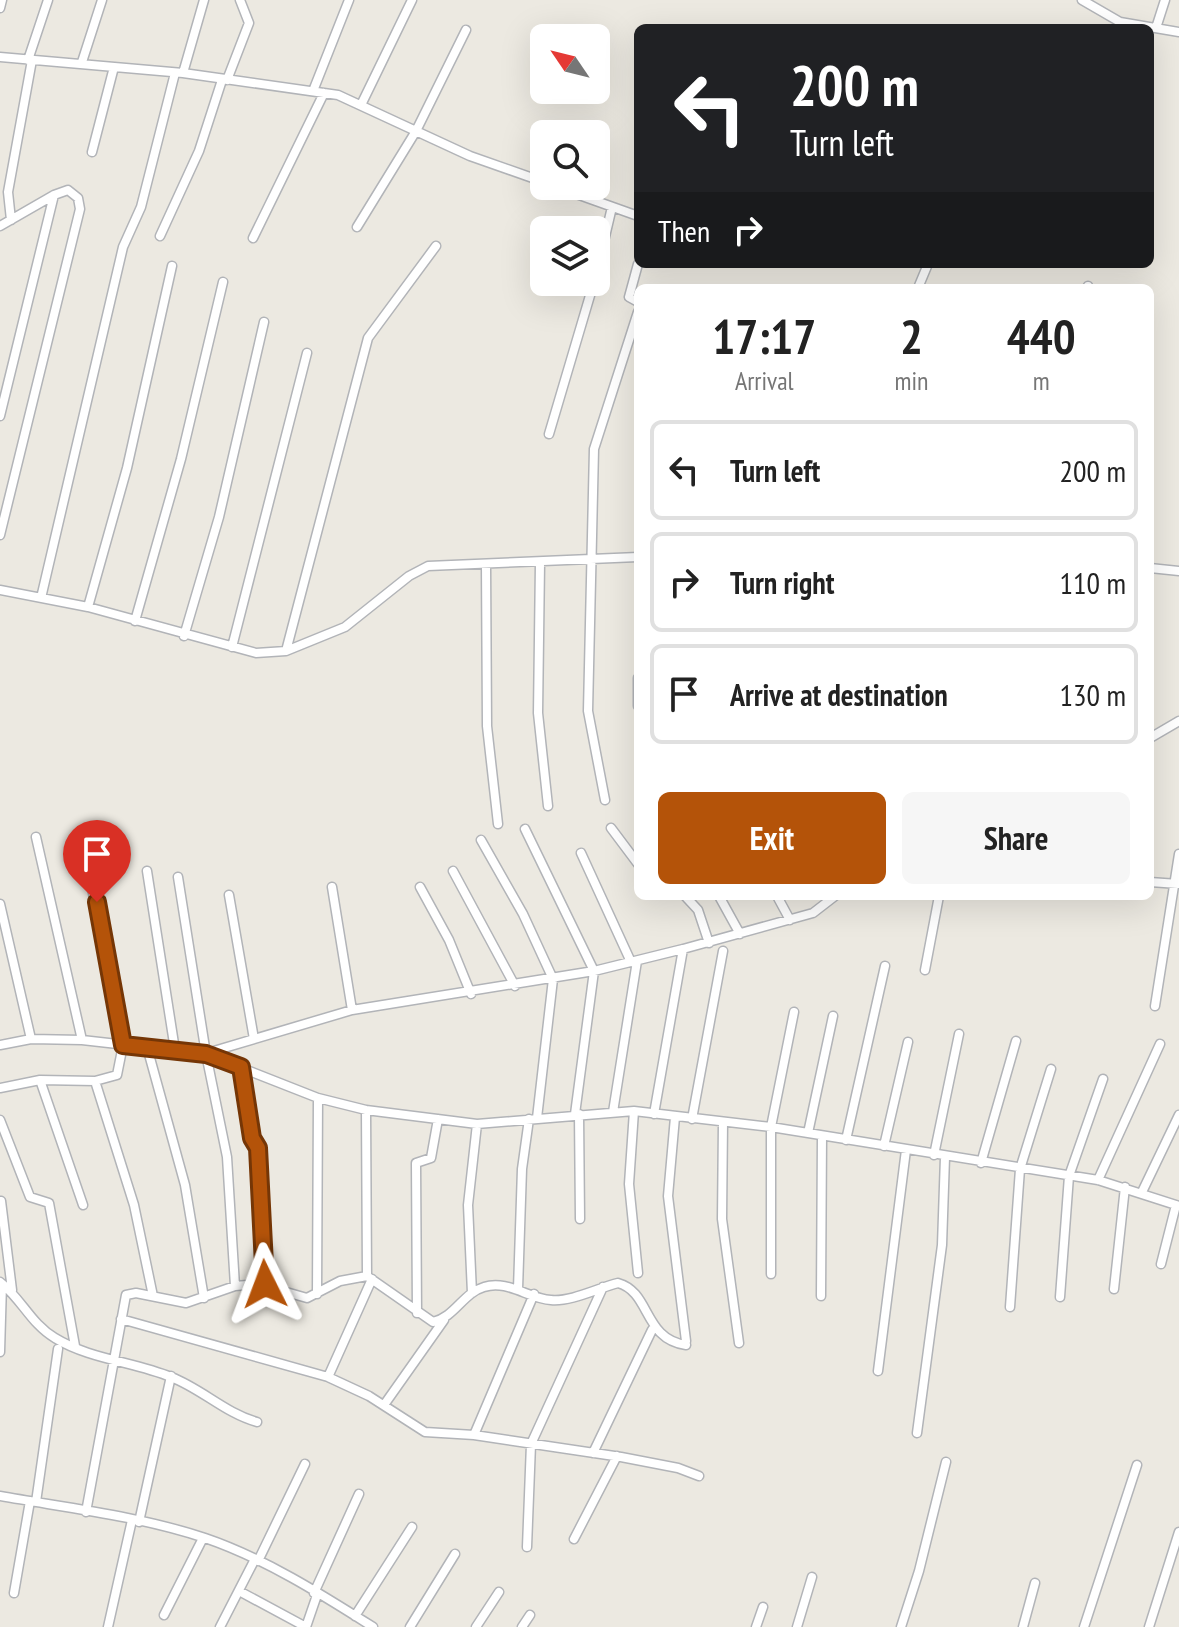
<!DOCTYPE html>
<html lang="en">
<head>
<meta charset="utf-8">
<style>
  body { margin:0; font-family:"PT Sans Narrow",sans-serif; background:#f6f6f6; color:#222; height:100vh; display:flex; flex-direction:column; font-size:30px; white-space:nowrap }
  * { box-sizing:border-box; margin:0 }
  p { font-size:26px; color:#767676 }
  .icon { flex:none; width:44px; height:44px; fill:none; stroke:currentColor; stroke-width:2; stroke-linecap:round; stroke-linejoin:round }
  .map { position:relative; flex:1; overflow:hidden }
  .side { position:absolute; left:634px; top:284px; width:520px; height:616px; display:flex; flex-direction:column; background:#fff; border-radius:12px; box-shadow:0 8px 32px #0002 }
  .side>* { flex:none }
  .guide { position:absolute; left:634px; top:24px; width:520px; height:244px; border-radius:12px; box-shadow:0 8px 32px #0002; background:#202124; color:#fff; overflow:hidden }
  .needle { width:52px; rotate:305deg }
  .fabs { position:absolute; left:530px; top:24px; display:grid; gap:16px }
  .fabs a { display:grid; place-items:center; width:80px; height:80px; border-radius:12px; background:#fff; box-shadow:0 8px 32px #0002; font-size:40px }
  .pin { position:absolute; display:grid; place-items:center; width:68px; height:68px; color:#fff; margin:-82px -34px; border-radius:50% 50% 50% 0; rotate:-45deg; box-shadow:0 0 8px #0007 }
  .pin .icon { rotate:45deg }
  .me { position:absolute; width:88px; margin:-44px; rotate:357deg; stroke-linejoin:round; filter:drop-shadow(0 0 6px #0008) }
  .turn { display:flex; align-items:center; gap:28px; height:168px; padding:0 24px; font-size:36px }
  .turn .icon { width:104px; height:104px; stroke-width:2.5 }
  .turn b { display:block; font-size:56px; line-height:68px }
  .then { display:flex; align-items:center; height:76px; padding:0 24px; background:#0003; gap:16px; font-size:30px }
  .eta { display:flex; justify-content:space-evenly; align-items:center; height:136px; text-align:center }
  .eta b { font-size:48px; font-weight:700; line-height:56px }
  .cta { display:flex; gap:16px; margin-top:auto; padding:16px 24px }
  .cta a { flex:1; height:92px; border-radius:12px; background:#b45309; color:#fff; font-size:32px; font-weight:700; line-height:92px; text-align:center }
  .cta a+a { background:#f6f6f6; color:#222 }
  ul { padding:0; list-style:none }
  li { display:flex; align-items:center; gap:24px; height:100px; margin:0 16px 12px; padding:0 8px; border:4px solid #e0e0e0; border-radius:12px }
  li div { flex:1 }
  li b { display:block; font-size:30px }
  li em { font-style:normal }
  .map>svg:first-child { display:block }
</style>
</head>
<body>
<div class="map">
<svg width="1179" height="1627" viewBox="0 0 1179 1627">
  <rect width="100%" height="100%" fill="#ece9e1"/>
  <g fill="none" stroke-linecap="round" stroke-linejoin="round">
    <defs>
      <path id="street" d="M1082 0 1120 22 1179 32
        M0 8 2 0
        M1156 28 1165 0
        M0 57 183 73 338 95 470 156 544 182
        M28 60 48 0
        M82 62 102 0
        M183 73 204 0
        M227 80 249 23 240 0
        M313 91 349 0
        M361 105 412 0
        M92 152 114 67
        M554 186 638 216
        M11 220 8 192 32 60
        M0 226 54 195 68 190 78 198 80 209 0 535
        M357 227 416 131 466 30
        M160 236 199 151 222 80
        M253 238 324 93
        M638 264 629 297 638 302
        M596 275 612 207
        M918 288 928 264
        M1088 288V286
        M0 416 54 195
        M549 434 594 282
        M540 563 538 713 548 806
        M486 565 487 726 498 824
        M1150 568 1179 571
        M0 590 88 607 256 653 286 651 345 627 409 576 428 566 638 557
        M41 598 123 247 141 207 175 73
        M88 607 127 468 172 266
        M135 621 181 459 223 282
        M184 636 219 517 264 322
        M232 647 307 353
        M286 651 368 338 436 246
        M638 678V706
        M1150 738 1179 721
        M605 800 588 711 594 449 638 312
        M611 828 638 864
        M525 829 594 971 575 1114
        M36 837 82 1040
        M481 840 523 914 553 979 537 1118
        M581 853 631 962
        M147 871 175 1050
        M453 871 515 986
        M178 877 206 1054 227 1157 235 1286
        M1150 882 1178 884
        M332 887 352 1010
        M420 887 449 940 471 994
        M229 895 254 1039
        M685 896 698 910 709 943
        M719 896 740 934
        M777 896 790 920
        M0 904 31 1039
        M925 970 939 896
        M1155 1006 1179 854
        M0 1045 31 1039 82 1040 206 1054 318 1098 366 1110 477 1124 634 1111 771 1127 1098 1180 1179 1206
        M147 1047 185 1185 204 1298
        M207 1053 352 1010 594 971 683 949 813 913 835 896
        M241 1067 252 1138 258 1148 265 1284
        M40 1080 83 1205
        M95 1081 134 1205 153 1296
        M0 1088 40 1080 95 1081 117 1075 123 1045 82 838
        M366 1110 367 1276
        M634 1111 629 1184 638 1273
        M613 1112 637 961
        M579 1114 580 1219
        M654 1114 683 949
        M675 1117 668 1196 686 1341
        M692 1119 723 951
        M0 1120 30 1197 49 1203 75 1346
        M723 1122 722 1219 739 1343
        M808 1133 833 1016
        M846 1140 885 966
        M884 1146 908 1042
        M934 1155 959 1034
        M981 1163 1016 1041
        M1098 1180 1160 1044
        M1142 1192 1179 1115
        M1 1201 12 1290
        M1161 1264 1176 1205
        M771 1274V1127L794 1012
        M0 1282C21 1298 31 1324 55 1338 89 1359 135 1362 171 1377 202 1389 225 1413 257 1422
        M518 1289 522 1169 529 1119
        M1114 1289 1125 1187
        M472 1293 468 1205 477 1124
        M317 1294 318 1098
        M821 1296 822 1136
        M1060 1297 1069 1176 1103 1079
        M1010 1307 1020 1169 1051 1069
        M417 1313 416 1163 431 1158 438 1119
        M121 1319 328 1377 369 1396 425 1432 474 1435 621 1457 678 1468 699 1476
        M0 1352 2 1284
        M878 1371 906 1150
        M328 1377 372 1279
        M384 1405 444 1320
        M917 1433 942 1245 945 1157
        M474 1435 534 1294
        M593 1453 652 1330
        M0 1496C68 1508 139 1516 205 1538 264 1558 321 1594 373 1627
        M36 1502 58 1349
        M86 1512 126 1295 136 1293 186 1303 235 1286 258 1284 307 1298 340 1281 367 1276 433 1322C455 1317 463 1293 484 1287 507 1279 529 1299 551 1300 571 1302 598 1288 618 1283 651 1292 643 1339 686 1345
        M139 1522 171 1376
        M574 1539 617 1456
        M527 1547 531 1444 603 1287
        M258 1561 305 1464
        M239 1591 306 1627
        M14 1593 30 1501
        M314 1593 359 1494
        M164 1615 203 1538
        M355 1616 412 1527
        M108 1627 132 1520
        M220 1627 255 1559
        M306 1627 317 1595
        M410 1627 455 1554
        M476 1627 499 1592
        M522 1627 530 1615
        M756 1627 763 1607
        M797 1627 812 1577
        M901 1627 919 1571 946 1462
        M1023 1627 1035 1583
        M1084 1627 1137 1465
        M1149 1627 1179 1532"/>
    </defs>
    <!-- street casing -->
    <use href="#street" stroke="#b2b4b8" stroke-width="11"/>
    <!-- street -->
    <use href="#street" stroke="#fff" stroke-width="8"/>
  </g>
  <g fill="none" stroke-linecap="round" stroke-linejoin="round">
    <defs>
      <path id="route" d="M97 902 123 1045 206 1054 241 1067 252 1138 258 1148 265 1284"/>
    </defs>
    <!-- route casing -->
    <use href="#route" stroke="#753606" stroke-width="20"/>
    <!-- route -->
    <use href="#route" stroke="#b45309" stroke-width="14"/>
  </g>
</svg>
<div class="fabs">
<a><svg class="needle" viewBox="-14 -14 28 28"><path d="M0-13l5 13h-10z" fill="#e53935"/><path d="M0 13l5-13h-10z" fill="#767676"/></svg></a>
<a><svg class="icon" aria-label="search" viewBox="0 0 24 24"><circle cx="10" cy="10" r="6"/><path d="M15 15l6 6"/></svg></a>
<a><svg class="icon" aria-label="layers" viewBox="0 0 24 24"><path d="M12 4l9 5-9 5-9-5zM3 14l9 5 9-5"/></svg></a>
</div>
<div class="pin" style="left:97px;top:902px;background:#d93025"><svg class="icon" aria-label="arrive" viewBox="0 0 24 24"><path d="M6 21V4h12l-3 4 3 4H6"/></svg></div>
<svg class="me" style="left:265px;top:1284px" viewBox="-20 -20 40 40"><path d="M0-17L14 15 0 8-14 15z" fill="#b45309" stroke="#fff" stroke-width="4"/></svg>
<div class="guide">
<div class="turn"><svg class="icon" aria-label="left" viewBox="0 0 24 24"><path d="M17 20v-9H6M10 6l-5 5 5 5"/></svg><div><b>200 m</b>Turn left</div></div>
<div class="then">Then<svg class="icon" aria-label="right" viewBox="0 0 24 24"><path d="M7 20v-9h11M14 6l5 5-5 5"/></svg></div>
</div>
<section class="side">
<div class="eta">
<div><b>17:17</b><p>Arrival</p></div>
<div><b>2</b><p>min</p></div>
<div><b>440</b><p>m</p></div>
</div>
<ul>
<li><svg class="icon" aria-label="left" viewBox="0 0 24 24"><path d="M17 20v-9H6M10 6l-5 5 5 5"/></svg><div><b>Turn left</b></div><em>200 m</em></li>
<li><svg class="icon" aria-label="right" viewBox="0 0 24 24"><path d="M7 20v-9h11M14 6l5 5-5 5"/></svg><div><b>Turn right</b></div><em>110 m</em></li>
<li><svg class="icon" aria-label="arrive" viewBox="0 0 24 24"><path d="M6 21V4h12l-3 4 3 4H6"/></svg><div><b>Arrive at destination</b></div><em>130 m</em></li>
</ul>
<div class="cta"><a>Exit</a><a>Share</a></div>
</section>
</div>
</body>
</html>
